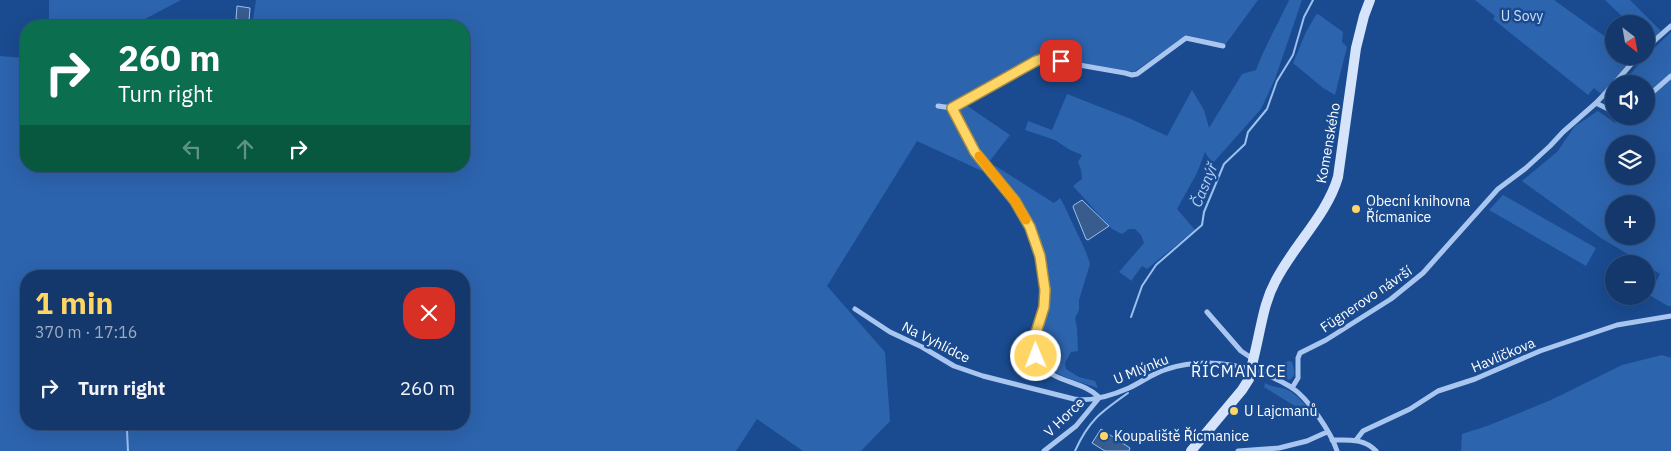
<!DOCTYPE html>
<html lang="en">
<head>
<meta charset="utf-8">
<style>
  body { margin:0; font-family:"IBM Plex Sans",sans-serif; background:#1d3f72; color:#f1f3f6; height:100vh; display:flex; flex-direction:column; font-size:19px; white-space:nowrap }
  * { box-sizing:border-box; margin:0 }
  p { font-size:16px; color:#9dacc2 }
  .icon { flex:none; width:28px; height:28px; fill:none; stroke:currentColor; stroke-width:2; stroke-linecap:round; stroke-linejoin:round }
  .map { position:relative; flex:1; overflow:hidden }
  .side { position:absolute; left:20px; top:270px; width:450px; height:160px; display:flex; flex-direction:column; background:#14386c; border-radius:20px; box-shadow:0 5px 20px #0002,0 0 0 1px #33527f }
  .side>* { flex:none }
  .top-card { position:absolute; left:20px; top:20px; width:450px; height:152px; border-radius:20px; box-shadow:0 5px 20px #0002,0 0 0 1px #33527f; background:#0b6e4f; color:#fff; overflow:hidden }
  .needle { width:32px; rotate:149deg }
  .fabs { position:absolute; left:1605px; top:15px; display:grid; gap:10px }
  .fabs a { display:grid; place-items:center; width:50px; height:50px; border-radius:50%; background:#14386c; box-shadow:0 5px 20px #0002,0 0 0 1px #33527f; font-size:25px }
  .pin { position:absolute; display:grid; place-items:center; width:42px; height:42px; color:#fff; margin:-21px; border-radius:10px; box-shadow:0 2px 8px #0006 }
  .me { position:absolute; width:55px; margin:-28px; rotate:359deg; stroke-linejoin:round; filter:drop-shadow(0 0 4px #0008) }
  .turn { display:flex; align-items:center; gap:18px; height:105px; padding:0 15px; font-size:22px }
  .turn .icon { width:65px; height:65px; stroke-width:2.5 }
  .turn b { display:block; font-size:35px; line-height:42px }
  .lanes { display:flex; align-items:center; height:48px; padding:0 15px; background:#0003; justify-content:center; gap:25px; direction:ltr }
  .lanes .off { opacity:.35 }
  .round { display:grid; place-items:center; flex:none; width:52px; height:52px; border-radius:20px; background:#1d3f72 }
  .head { display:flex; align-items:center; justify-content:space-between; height:85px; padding:0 15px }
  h1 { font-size:30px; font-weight:700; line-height:38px; color:#ffd665 }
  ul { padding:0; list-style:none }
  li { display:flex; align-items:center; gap:15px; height:65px; padding:0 15px }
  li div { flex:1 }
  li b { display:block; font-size:19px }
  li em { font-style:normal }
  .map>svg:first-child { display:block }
</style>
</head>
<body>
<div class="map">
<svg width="1671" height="451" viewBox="0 0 1671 451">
  <rect width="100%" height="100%" fill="#1a4b90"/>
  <!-- green -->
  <path fill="#2d64ae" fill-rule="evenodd" d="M49 0H181L145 19V26H49Z
    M256 0H1258L1225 45 1187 35 1134 72 1041 56 962 99 963 103 1010 135 982 171 917 141 827 286 885 352 890 421 861 451H803L757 419 736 451H0V56L26 58V166H464V26H252ZM26 276H464V424H26Z
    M1289 0H1302L1275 79 1261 109 1212 164 1205 152 1197 173 1177 209 1195 230 1147 269 1142 266 1131 281 1136 284 1119 272 1144 243 1141 235 1135 229H1129L1122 234 1112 229 1073 186 1082 179 1081 170 1078 162 1082 155 1070 150 1055 140 1025 130 1028 121 1052 130 1067 94 1131 119 1167 136 1192 90 1204 110 1209 128 1242 74 1256 70C1265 46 1278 24 1289 0Z
    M1475 0H1554L1614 43V56L1633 57 1614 81 1601 94 1594 88 1588 95 1493 19 1495 16Z
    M1605 0H1630L1661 31 1649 42 1646 39V24H1630Z
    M1318 14 1343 32 1342 42 1347 47 1335 95 1323 88 1293 63 1306 32 1316 15Z
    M1671 32V306H1668L1649 295 1660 274 1646 265V264H1644L1601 238 1522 181 1557 152 1575 126 1598 111 1615 123 1619 116H1646V84H1622L1644 58ZM1614 144H1646V176H1614ZM1614 204H1646V236H1614Z
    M994 165 1054 203 1060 198 1064 205 1086 252 1089 251 1086 252 1090 264 1079 300V310L1075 318 1077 328 1078 351 1071 352 1065 363 1066 369 1079 377 1095 381 1098 388C1081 382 1055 377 1044 362 1030 343 1045 323 1047 304 1049 290 1048 272 1044 258 1036 223 1014 194 994 165Z
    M1503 195 1596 248 1586 266 1489 210Z
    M1662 355 1671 358V451H1461L1462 434 1487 426 1551 400 1622 365Z
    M1289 361 1292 362C1294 369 1297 376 1289 380L1274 371 1272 367Z
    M1265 383C1272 387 1278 387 1285 389 1294 392 1301 400 1307 407L1303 411 1264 387Z"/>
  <!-- water -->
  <path fill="#385c8e" stroke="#9bc1f1" d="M237 6 250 8 249 21 236 19Z
    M1082 200 1109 226 1088 240 1086 239 1073 207 1074 205Z
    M1101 429 1130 448 1129 451H1105L1092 443Z"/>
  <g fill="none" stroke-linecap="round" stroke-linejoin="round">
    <!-- stream -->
    <path stroke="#9bc1f1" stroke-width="2" d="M1131 317 1142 286 1156 265 1202 225 1204 212 1224 164 1245 144 1248 132 1267 109 1277 81 1293 55 1304 17 1313 0
      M128 424 127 430 128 451
      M1075 451C1089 420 1101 412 1128 393"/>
    <!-- minor -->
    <path stroke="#a8c6ef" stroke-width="5" d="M1646 48 1671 26
      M1614 84 1638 56
      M1646 98 1671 76
      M1596 103 1614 112
      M938 106 952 108C960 123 967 139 975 152 987 169 1002 183 1014 199 1029 219 1038 244 1043 269 1045 280 1046 295 1044 307 1041 326 1027 341 1039 361 1051 383 1082 380 1099 397
      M952 108 1036 61 1045 59 1125 73 1132 75 1137 74 1186 38 1223 46
      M855 309 890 332 922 347 954 366 983 376 1074 399C1092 402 1113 395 1129 388 1142 382 1153 373 1167 369 1207 356 1255 365 1291 387 1308 398 1331 432 1337 451
      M1207 312 1241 351 1253 359
      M1292 388 1298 378V358L1300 353 1326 340 1391 299 1423 273 1498 189 1526 168 1550 146 1563 132 1596 103 1614 84
      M1332 440C1348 440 1364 438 1376 451
      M1356 440 1363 431 1410 409 1438 391 1475 379 1540 351 1617 325 1671 316
      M1044 451 1076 426 1099 398
      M1238 451 1279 448 1307 441 1327 432"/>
    <!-- secondary -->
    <path stroke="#d5e4fa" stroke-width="10" d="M1191 451 1242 390 1249 379C1252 364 1256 349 1259 334 1263 316 1266 299 1275 282 1293 246 1327 215 1338 177L1356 48 1364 16 1370 0"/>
  </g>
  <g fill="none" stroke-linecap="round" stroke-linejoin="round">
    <defs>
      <path id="route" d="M1036 356 1034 339 1044 307 1045 290 1040 256 1030 227 1015 201 975 152 952 108 1036 61 1045 58 1061 61"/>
    </defs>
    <!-- route casing -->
    <use href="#route" stroke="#a68b42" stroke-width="12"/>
    <!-- route -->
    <use href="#route" stroke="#ffd665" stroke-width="9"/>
    <!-- slow -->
    <path stroke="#f59e0b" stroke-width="9" d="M979 156 1015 201 1026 220"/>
  </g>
  <!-- markers -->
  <g fill="#ffd665" stroke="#1a4b90" stroke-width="2">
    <circle cx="1356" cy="209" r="5"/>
    <circle cx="1234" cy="411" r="5"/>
    <circle cx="1104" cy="436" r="5"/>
  </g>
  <g text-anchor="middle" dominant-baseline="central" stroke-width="5" stroke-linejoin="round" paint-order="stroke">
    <!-- park labels -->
    <g font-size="14" fill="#cee1fa" stroke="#1a4b90">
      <text x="1522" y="16">U Sovy</text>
    </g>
    <!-- street labels -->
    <g font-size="14" fill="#fff" stroke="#1a4b90">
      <text transform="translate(1328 143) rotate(-80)">Komenského</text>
      <text transform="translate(1366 299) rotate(-34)">Fügnerovo návrší</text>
      <text transform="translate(936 342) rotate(27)">Na Vyhlídce</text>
      <text transform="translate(1503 355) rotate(-23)">Havlíčkova</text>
      <text transform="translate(1141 369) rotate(-22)">U Mlýnku</text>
      <text transform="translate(1064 417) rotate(-44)">V Horce</text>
    </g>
    <!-- poi labels -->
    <g font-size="14" fill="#fff" stroke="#1a4b90" text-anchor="start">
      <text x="1366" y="201">Obecní knihovna<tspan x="1366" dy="16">Řícmanice</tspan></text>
      <text x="1244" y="411">U Lajcmanů</text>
      <text x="1114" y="436">Koupaliště Řícmanice</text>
    </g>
    <!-- water labels -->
    <g font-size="15" font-style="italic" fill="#b4d1f6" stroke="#1a4b90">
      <text transform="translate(1204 185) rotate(-68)">Časnýř</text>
    </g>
    <!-- quarter labels -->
    <g font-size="16" letter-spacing="1" fill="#fff" stroke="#1a4b90">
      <text x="1239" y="371">ŘÍCMANICE</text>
    </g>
  </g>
</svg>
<div class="fabs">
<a><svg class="needle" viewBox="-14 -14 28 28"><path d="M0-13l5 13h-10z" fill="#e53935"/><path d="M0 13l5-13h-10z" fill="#9dacc2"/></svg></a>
<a><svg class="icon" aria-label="sound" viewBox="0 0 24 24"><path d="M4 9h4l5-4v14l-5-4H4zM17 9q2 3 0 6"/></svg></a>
<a><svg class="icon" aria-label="layers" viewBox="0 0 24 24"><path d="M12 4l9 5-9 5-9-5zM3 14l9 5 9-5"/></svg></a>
<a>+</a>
<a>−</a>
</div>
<div class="pin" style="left:1061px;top:61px;background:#d93025"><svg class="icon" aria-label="arrive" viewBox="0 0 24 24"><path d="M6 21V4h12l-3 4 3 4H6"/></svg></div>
<svg class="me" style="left:1036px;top:356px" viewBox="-20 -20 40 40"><circle r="17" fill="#ffd665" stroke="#fff" stroke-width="3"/><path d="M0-11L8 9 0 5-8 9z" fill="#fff"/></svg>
<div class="top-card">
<div class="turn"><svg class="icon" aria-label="right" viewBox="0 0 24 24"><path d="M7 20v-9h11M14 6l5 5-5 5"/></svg><div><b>260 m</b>Turn right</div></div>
<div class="lanes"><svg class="icon off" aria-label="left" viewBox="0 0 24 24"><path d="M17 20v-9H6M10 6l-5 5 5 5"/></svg><svg class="icon off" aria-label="ahead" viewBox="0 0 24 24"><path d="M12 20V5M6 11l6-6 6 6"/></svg><svg class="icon" aria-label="right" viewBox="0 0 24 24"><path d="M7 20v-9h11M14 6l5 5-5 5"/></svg></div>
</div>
<section class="side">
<div class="head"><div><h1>1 min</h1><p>370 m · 17:16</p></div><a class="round" style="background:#d93025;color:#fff"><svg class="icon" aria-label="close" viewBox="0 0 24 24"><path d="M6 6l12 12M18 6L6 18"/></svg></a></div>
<ul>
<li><svg class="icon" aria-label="right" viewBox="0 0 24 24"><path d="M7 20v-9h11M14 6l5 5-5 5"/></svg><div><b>Turn right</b></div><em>260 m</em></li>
</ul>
</section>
</div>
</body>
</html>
